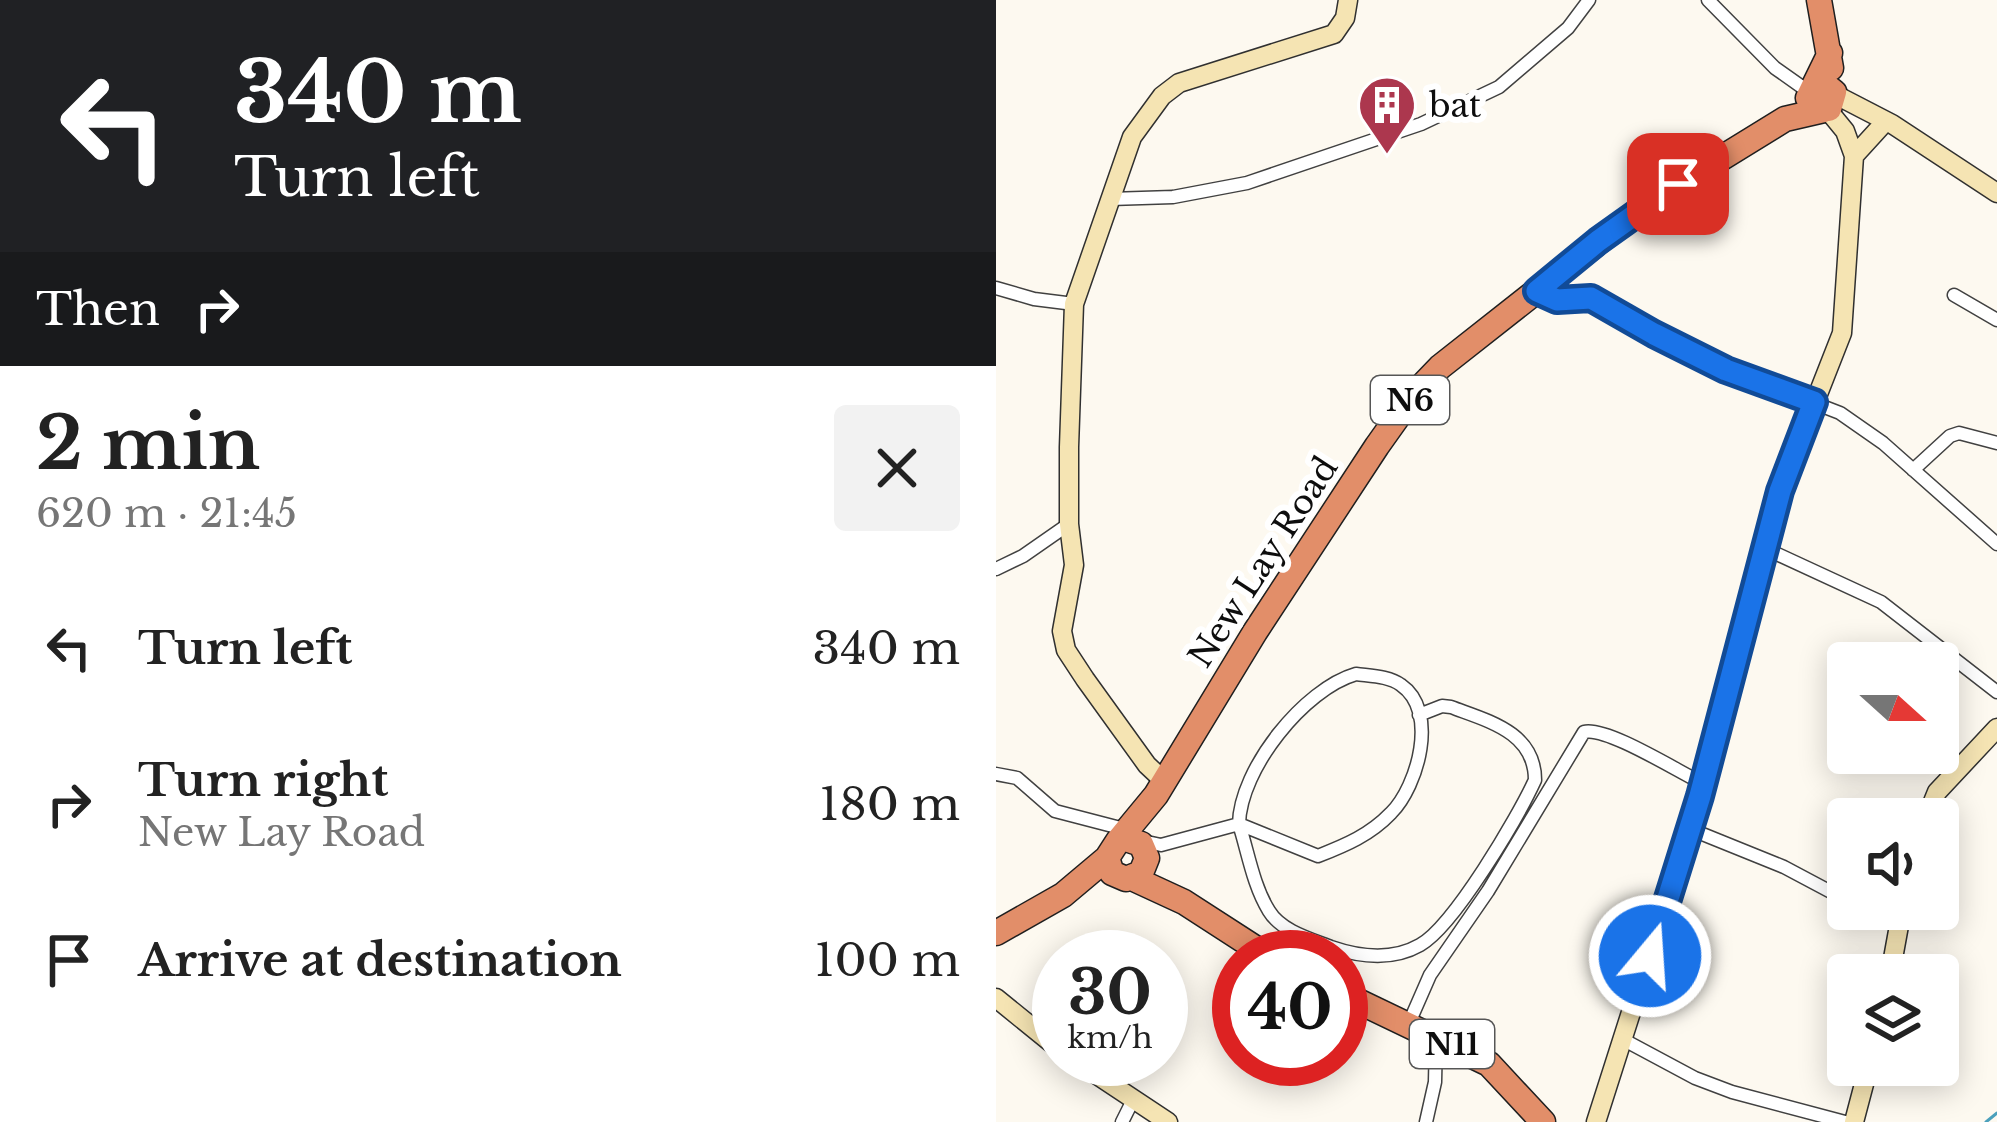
<!DOCTYPE html>
<html lang="en">
<head>
<meta charset="utf-8">
<style>
  body { margin:0; font-family:"Libre Baskerville",serif; background:#f2f2f2; color:#222; height:100vh; display:flex; flex-direction:column; font-size:45px; white-space:nowrap }
  * { box-sizing:border-box; margin:0 }
  p { font-size:39px; color:#767676 }
  .icon { flex:none; width:66px; height:66px; fill:none; stroke:currentColor; stroke-width:2; stroke-linecap:round; stroke-linejoin:round }
  .map { position:relative; flex:1; overflow:hidden }
  .details { display:flex; flex-direction:column; background:#fff; width:996px }
  .details>* { flex:none }
  .hud { background:#202124; color:#fff; overflow:hidden }
  .needle { width:78px; rotate:111deg }
  .buttons { position:absolute; left:831px; top:642px; display:grid; gap:24px }
  .buttons a { display:grid; place-items:center; width:132px; height:132px; border-radius:12px; background:#fff; box-shadow:0 6px 30px #0003; font-size:60px }
  .speed { position:absolute; left:36px; top:930px; display:flex; gap:24px; font-size:60px; font-weight:700; text-align:center }
  .speed>* { display:grid; place-content:center; width:156px; height:156px; border-radius:50%; background:#fff; box-shadow:0 6px 30px #0003; line-height:1 }
  .speed small { font-size:30px; font-weight:400 }
  .speed .limit { border:18px solid #d22; background:#fff; color:#111 }
  .pin { position:absolute; display:grid; place-items:center; width:102px; height:102px; color:#fff; margin:-51px; border-radius:24px; box-shadow:0 6px 18px #0006 }
  .me { position:absolute; width:132px; margin:-66px; rotate:18deg; stroke-linejoin:round; filter:drop-shadow(0 0 9px #0008) }
  .turn { display:flex; align-items:center; gap:42px; height:252px; padding:0 36px; font-size:54px }
  .turn .icon { width:156px; height:156px; stroke-width:2.5 }
  .turn b { display:block; font-size:84px; line-height:102px }
  .then { display:flex; align-items:center; height:114px; padding:0 36px; background:#0003; gap:24px; font-size:45px }
  .round { display:grid; place-items:center; flex:none; width:126px; height:126px; border-radius:12px; background:#f2f2f2 }
  .head { display:flex; align-items:center; justify-content:space-between; height:204px; padding:0 36px }
  h1 { font-size:72px; font-weight:700; line-height:90px }
  ul { padding:0; list-style:none }
  li { display:flex; align-items:center; gap:36px; height:156px; padding:0 36px }
  li div { flex:1 }
  li b { display:block; font-size:45px }
  li em { font-style:normal }
  main { display:flex; flex:1; min-height:0 }
  .map>svg:first-child { display:block }
</style>
</head>
<body>
<main>
<section class="details">
<div class="hud">
<div class="turn"><svg class="icon" aria-label="left" viewBox="0 0 24 24"><path d="M17 20v-9H6M10 6l-5 5 5 5"/></svg><div><b>340 m</b>Turn left</div></div>
<div class="then">Then<svg class="icon" aria-label="right" viewBox="0 0 24 24"><path d="M7 20v-9h11M14 6l5 5-5 5"/></svg></div>
</div>
<div class="head"><div><h1>2 min</h1><p>620 m · 21:45</p></div><a class="round"><svg class="icon" aria-label="close" viewBox="0 0 24 24"><path d="M6 6l12 12M18 6L6 18"/></svg></a></div>
<ul>
<li><svg class="icon" aria-label="left" viewBox="0 0 24 24"><path d="M17 20v-9H6M10 6l-5 5 5 5"/></svg><div><b>Turn left</b></div><em>340 m</em></li>
<li><svg class="icon" aria-label="right" viewBox="0 0 24 24"><path d="M7 20v-9h11M14 6l5 5-5 5"/></svg><div><b>Turn right</b><p>New Lay Road</p></div><em>180 m</em></li>
<li><svg class="icon" aria-label="arrive" viewBox="0 0 24 24"><path d="M6 21V4h12l-3 4 3 4H6"/></svg><div><b>Arrive at destination</b></div><em>100 m</em></li>
</ul>
</section>
<div class="map">
<svg width="1001" height="1122" viewBox="0 0 1001 1122">
  <rect width="100%" height="100%" fill="#fdf9f0"/>
  <g fill="none" stroke-linecap="round" stroke-linejoin="round">
    <!-- stream -->
    <path stroke="#4ba0bc" stroke-width="3" d="M990 1122 1001 1113"/>
    <defs>
      <path id="street" d="M712 0 779 68 813 92
        M114 199 177 197 251 183 425 124 503 87 572 28 593 0
        M0 288 38 299 78 304
        M541 291 561 300 595 298 730 369 844 413 887 443 1001 544
        M958 295 1001 320
        M917 470 954 436 963 433 1001 443
        M768 548 885 602 1001 692
        M0 569 27 556 73 524
        M360 674C375 676 393 676 405 685 443 711 422 786 395 813 374 835 350 845 322 856L243 824C244 769 308 689 360 674Z
        M0 774 21 778 59 811 132 830
        M694 829 788 867 852 901
        M151 842 165 845 243 824C252 852 257 885 273 911 285 931 314 939 335 947 364 957 396 961 424 945 458 926 522 817 539 780 539 732 492 721 455 707L446 706 423 715
        M875 909 904 919
        M413 1023 434 975 492 891 588 732C610 726 681 771 708 784
        M628 1040 699 1078 736 1092 849 1122
        M126 1122 138 1098
        M430 1122 439 1082 440 1038"/>
      <path id="secondary" d="M838 94 896 124 1001 193
        M858 156 889 122
        M168 781 151 765 89 679 70 650 66 631 78 565 73 524V447L78 304 136 137 166 96 183 83 338 34 349 18 352 0
        M930 819 941 792 1001 728
        M894 975 906 909
        M0 998 63 1049
        M77 1059 172 1122
        M600 1122 704 796 784 491 846 333 858 156 849 131 831 109
        M858 1122 873 1065"/>
      <path id="highway" d="M823 0 835 68
        M819 86 828 84 838 92 833 109H819L812 98 834 53
        M122 841 160 795 259 632 381 446 418 394 444 367 651 204 789 119 828 110
        M136 878 188 902 273 957
        M0 933 67 895 111 858 122 841 130 839 145 844 151 858 145 873 130 879 116 873 111 858
        M345 993 493 1064 547 1122"/>
    </defs>
    <!-- street casing -->
    <use href="#street" stroke="#414141" stroke-width="15"/>
    <!-- secondary casing -->
    <use href="#secondary" stroke="#303030" stroke-width="21"/>
    <!-- highway casing -->
    <use href="#highway" stroke="#1f1f1f" stroke-width="27"/>
    <!-- street -->
    <use href="#street" stroke="#fff" stroke-width="12"/>
    <!-- secondary -->
    <use href="#secondary" stroke="#f5e4b3" stroke-width="18"/>
    <!-- highway -->
    <use href="#highway" stroke="#e28e69" stroke-width="24"/>
  </g>
  <g fill="none" stroke-linecap="round" stroke-linejoin="round">
    <defs>
      <path id="route" d="M654 956 704 796 784 491 818 402 730 370 658 334 595 298 561 300 541 291 602 241 682 184"/>
    </defs>
    <!-- route casing -->
    <use href="#route" stroke="#114b97" stroke-width="30"/>
    <!-- route -->
    <use href="#route" stroke="#1a73e8" stroke-width="21"/>
  </g>
  <!-- icons -->
  <defs>
    <symbol id="building-pin" viewBox="-11 -11 22 30"><path d="M0 17L-7.5 6A9.5 9.5 0 1 1 7.5 6Z" fill="#ac374e" stroke="#fff"/><path d="M-4-6H4V6H1V3H-1V6H-4ZM-2.5-4.3h1.7v1.8h-1.7ZM.8-4.3h1.7v1.8H.8ZM-2.5-1h1.7V.8h-1.7ZM.8-1h1.7V.8H.8Z" fill="#fff"/></symbol>
  </defs>
  <g fill-rule="evenodd">
    <use href="#building-pin" x="358" y="72" width="66" height="90"/>
  </g>
  <g text-anchor="middle" dominant-baseline="central" stroke-width="12" stroke-linejoin="round" paint-order="stroke">
    <!-- shield labels -->
    <g fill="#fff" stroke="#565656" stroke-width="3">
      <rect x="375" y="376" width="78" height="48" rx="9"/>
      <rect x="414" y="1020" width="84" height="48" rx="9"/>
    </g>
    <g font-size="30" font-weight="bold" fill="#0e0e0e">
      <text x="414" y="400">N6</text>
      <text x="456" y="1044">N11</text>
    </g>
    <!-- poi labels -->
    <g font-size="33" fill="#0e0e0e" stroke="#fff" text-anchor="start">
      <text x="433" y="105">bat</text>
    </g>
    <!-- street labels -->
    <g font-size="33" fill="#0e0e0e" stroke="#fff">
      <text transform="translate(267 562) rotate(-57)">New Lay Road</text>
    </g>
  </g>
</svg>
<div class="buttons">
<a><svg class="needle" viewBox="-14 -14 28 28"><path d="M0-13l5 13h-10z" fill="#e53935"/><path d="M0 13l5-13h-10z" fill="#767676"/></svg></a>
<a><svg class="icon" aria-label="sound" viewBox="0 0 24 24"><path d="M4 9h4l5-4v14l-5-4H4zM17 9q2 3 0 6"/></svg></a>
<a><svg class="icon" aria-label="layers" viewBox="0 0 24 24"><path d="M12 4l9 5-9 5-9-5zM3 14l9 5 9-5"/></svg></a>
</div>
<div class="speed"><div>30<small>km/h</small></div><div class="limit">40</div></div>
<div class="pin" style="left:682px;top:184px;background:#d93025"><svg class="icon" aria-label="arrive" viewBox="0 0 24 24"><path d="M6 21V4h12l-3 4 3 4H6"/></svg></div>
<svg class="me" style="left:654px;top:956px" viewBox="-20 -20 40 40"><circle r="17" fill="#1a73e8" stroke="#fff" stroke-width="3"/><path d="M0-11L8 9 0 5-8 9z" fill="#fff"/></svg>
</div>
</main>
</body>
</html>
